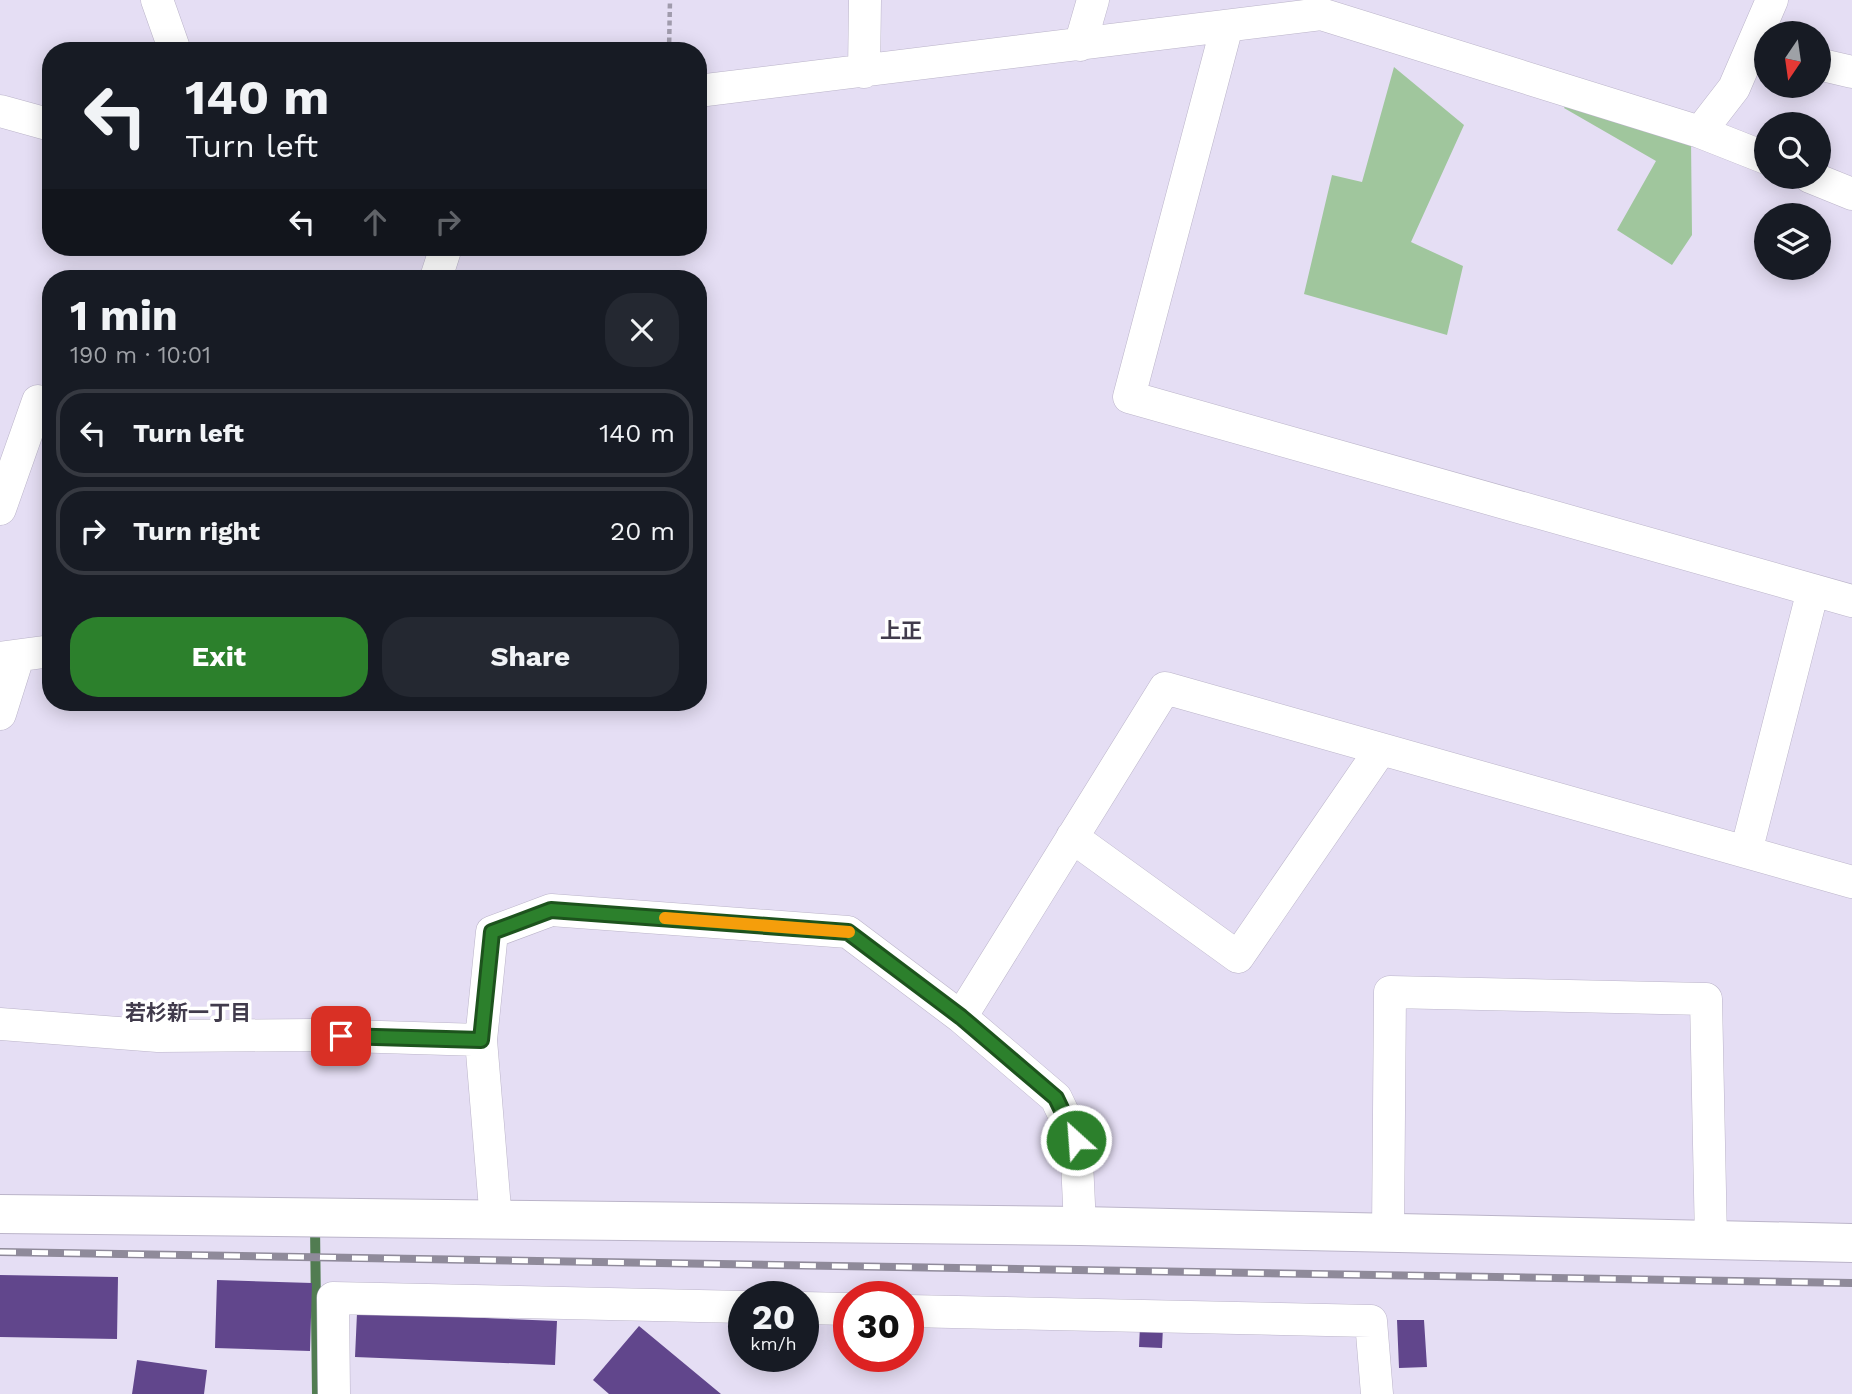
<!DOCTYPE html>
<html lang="en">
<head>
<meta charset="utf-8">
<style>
  body { margin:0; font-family:"Work Sans","Noto Sans JP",sans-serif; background:#242831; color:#f1f3f6; height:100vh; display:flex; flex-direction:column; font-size:26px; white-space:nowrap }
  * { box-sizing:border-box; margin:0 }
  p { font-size:23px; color:#9ea1a6 }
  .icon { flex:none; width:38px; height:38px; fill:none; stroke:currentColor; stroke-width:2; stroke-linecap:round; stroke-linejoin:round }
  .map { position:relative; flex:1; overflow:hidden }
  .side { position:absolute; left:42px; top:270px; width:665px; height:441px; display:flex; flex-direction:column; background:#171b24; border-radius:28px; box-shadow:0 4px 18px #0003 }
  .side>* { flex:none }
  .banner { position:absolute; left:42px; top:42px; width:665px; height:214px; border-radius:28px; box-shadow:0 4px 18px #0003; background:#171b24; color:#f1f3f6; overflow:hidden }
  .needle { width:46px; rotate:193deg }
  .buttons { position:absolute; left:1754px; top:21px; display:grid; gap:14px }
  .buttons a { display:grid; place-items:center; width:77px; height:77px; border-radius:50%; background:#171b24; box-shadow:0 4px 18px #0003; font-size:35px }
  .speed { position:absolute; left:728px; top:1281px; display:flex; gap:14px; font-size:35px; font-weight:700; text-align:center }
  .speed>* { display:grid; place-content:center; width:91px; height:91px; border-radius:50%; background:#171b24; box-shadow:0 4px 18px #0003; line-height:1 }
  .speed small { font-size:18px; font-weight:400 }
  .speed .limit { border:10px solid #d22; background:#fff; color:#111 }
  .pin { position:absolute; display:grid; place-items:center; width:60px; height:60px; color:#fff; margin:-30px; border-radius:14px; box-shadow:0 4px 10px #0006 }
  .me { position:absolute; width:77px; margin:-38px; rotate:334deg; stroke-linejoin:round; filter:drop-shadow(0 0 5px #0008) }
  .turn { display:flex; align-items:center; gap:24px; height:147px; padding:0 28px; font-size:32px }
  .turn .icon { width:91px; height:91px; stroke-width:2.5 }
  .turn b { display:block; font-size:49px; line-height:60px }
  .lanes { display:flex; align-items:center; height:66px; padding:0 28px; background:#0003; justify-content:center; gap:35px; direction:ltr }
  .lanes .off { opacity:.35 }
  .round { display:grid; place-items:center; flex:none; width:74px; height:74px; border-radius:28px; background:#242831 }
  .overview { display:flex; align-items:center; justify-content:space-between; height:119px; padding:0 28px }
  h1 { font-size:42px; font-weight:700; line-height:52px }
  .action { display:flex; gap:14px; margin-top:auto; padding:14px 28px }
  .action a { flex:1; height:80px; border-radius:28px; background:#2c802c; color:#fff; font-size:28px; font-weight:700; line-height:80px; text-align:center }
  .action a+a { background:#242831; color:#f1f3f6 }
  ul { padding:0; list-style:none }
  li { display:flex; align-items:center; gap:21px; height:88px; margin:0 14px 10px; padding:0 14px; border:4px solid #363941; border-radius:28px }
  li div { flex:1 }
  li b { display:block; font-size:26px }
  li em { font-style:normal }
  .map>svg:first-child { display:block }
</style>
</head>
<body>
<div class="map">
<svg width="1852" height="1394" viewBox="0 0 1852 1394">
  <rect width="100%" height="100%" fill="#e5def4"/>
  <!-- green -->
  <path fill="#a0c69d" d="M1394 67 1464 125 1411 242 1463 266 1447 335 1304 294 1332 175 1362 182Z
    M1569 99 1691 140 1692 235 1672 265 1617 230 1656 161 1564 108Z"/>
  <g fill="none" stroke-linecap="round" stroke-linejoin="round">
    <!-- stream -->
    <path stroke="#517c51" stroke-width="10" d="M315 1226 317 1394"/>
  </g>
  <!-- building -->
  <path fill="#61468c" d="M0 1275 118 1277 117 1339 0 1337Z
    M217 1280 312 1283 310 1351 215 1348Z
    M357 1313 557 1321 555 1365 355 1357Z
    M1397 1320H1424L1427 1367 1399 1368Z
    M639 1326 721 1394H609L593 1380Z
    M1140 1326 1163 1327 1162 1348 1139 1347Z
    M137 1360 207 1370 204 1394H132Z"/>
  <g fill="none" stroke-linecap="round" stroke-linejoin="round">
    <defs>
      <path id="street" d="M157 0 175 51
        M1227 26 1129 397 1852 601
        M1080 45 1093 0
        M1818 64 1852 72
        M864 72 865 0
        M698 91 1321 14 1700 132 1766 158
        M0 111 51 125
        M1700 132 1734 88 1772 0
        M1810 177 1852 194
        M436 278 446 247
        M0 509 38 401 51 404
        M0 658 51 651
        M0 714 18 657
        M1072 837 1238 957 1381 749
        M1746 852 1813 590
        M961 1017 1165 688 1852 882
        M0 1024 158 1036 314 1035 481 1040
        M496 1221 481 1040 492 932 551 910 848 932 961 1017 1056 1098 1076 1140 1080 1226
        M1388 1233 1390 992 1706 999 1711 1240
        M803 1308 849 1309
        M908 1311 1371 1321 1377 1394
        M334 1394 333 1298 744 1307"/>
      <path id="secondary" d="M0 1214 1080 1226 1852 1243"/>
    </defs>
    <!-- street casing -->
    <use href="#street" stroke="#bbb4c9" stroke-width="33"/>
    <!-- secondary casing -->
    <use href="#secondary" stroke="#bbb4c9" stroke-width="40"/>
    <!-- path -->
    <path stroke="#a09bac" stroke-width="4.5" stroke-dasharray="5 3.5" stroke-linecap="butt" d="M669 51 670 0"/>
    <!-- street -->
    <use href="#street" stroke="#fff" stroke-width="32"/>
    <!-- secondary -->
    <use href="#secondary" stroke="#fff" stroke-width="38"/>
    <defs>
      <path id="rail" d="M0 1252 1852 1283"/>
    </defs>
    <!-- rail casing -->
    <use href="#rail" stroke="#8f8a9a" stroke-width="8"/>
    <!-- rail -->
    <use href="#rail" stroke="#fff" stroke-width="5" stroke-dasharray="16" stroke-linecap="butt"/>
  </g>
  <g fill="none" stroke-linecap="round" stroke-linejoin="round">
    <defs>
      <path id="route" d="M341 1036 481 1040 492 932 551 910 848 932 961 1017 1056 1098 1076 1140"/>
    </defs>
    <!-- route casing -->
    <use href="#route" stroke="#1d531d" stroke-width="18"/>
    <!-- route -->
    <use href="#route" stroke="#2c802c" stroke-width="12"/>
    <!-- slow -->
    <path stroke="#f59e0b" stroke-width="12" d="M665 918 849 932"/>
  </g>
  <g text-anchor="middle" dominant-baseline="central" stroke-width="7" stroke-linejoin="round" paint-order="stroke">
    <!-- neighbourhood labels -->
    <g font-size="21" font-weight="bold" fill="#413b4c" stroke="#fff">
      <text x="901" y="630">上正</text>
      <text x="188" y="1012">若杉新一丁目</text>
    </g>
  </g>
</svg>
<div class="buttons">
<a><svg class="needle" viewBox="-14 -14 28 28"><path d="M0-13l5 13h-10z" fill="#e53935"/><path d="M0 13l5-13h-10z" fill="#9ea1a6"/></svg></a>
<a><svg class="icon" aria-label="search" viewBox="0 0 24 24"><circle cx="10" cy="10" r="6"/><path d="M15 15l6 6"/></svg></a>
<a><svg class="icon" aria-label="layers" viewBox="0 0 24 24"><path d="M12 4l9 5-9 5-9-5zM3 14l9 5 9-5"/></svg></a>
</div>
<div class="speed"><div>20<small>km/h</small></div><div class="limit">30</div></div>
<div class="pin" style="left:341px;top:1036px;background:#d93025"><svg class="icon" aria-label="arrive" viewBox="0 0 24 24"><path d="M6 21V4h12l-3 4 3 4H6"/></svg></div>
<svg class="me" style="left:1076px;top:1140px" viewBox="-20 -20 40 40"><circle r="17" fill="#2c802c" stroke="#fff" stroke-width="3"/><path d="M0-11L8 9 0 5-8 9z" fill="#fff"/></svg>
<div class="banner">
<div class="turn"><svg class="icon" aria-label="left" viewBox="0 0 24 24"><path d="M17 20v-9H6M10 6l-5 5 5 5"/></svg><div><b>140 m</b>Turn left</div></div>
<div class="lanes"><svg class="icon" aria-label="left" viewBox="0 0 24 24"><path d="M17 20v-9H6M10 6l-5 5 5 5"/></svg><svg class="icon off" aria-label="ahead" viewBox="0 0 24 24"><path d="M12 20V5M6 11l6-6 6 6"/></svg><svg class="icon off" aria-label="right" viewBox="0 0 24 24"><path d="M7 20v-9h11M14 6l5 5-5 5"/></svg></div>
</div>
<section class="side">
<div class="overview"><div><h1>1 min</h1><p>190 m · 10:01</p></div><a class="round"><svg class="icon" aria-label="close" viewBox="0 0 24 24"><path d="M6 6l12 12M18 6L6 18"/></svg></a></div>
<ul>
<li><svg class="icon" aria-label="left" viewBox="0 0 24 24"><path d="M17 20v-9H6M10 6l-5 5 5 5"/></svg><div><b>Turn left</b></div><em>140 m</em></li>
<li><svg class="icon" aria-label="right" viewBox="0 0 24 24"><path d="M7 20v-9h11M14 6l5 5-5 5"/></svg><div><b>Turn right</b></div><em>20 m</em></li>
</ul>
<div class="action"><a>Exit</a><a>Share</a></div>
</section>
</div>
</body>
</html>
